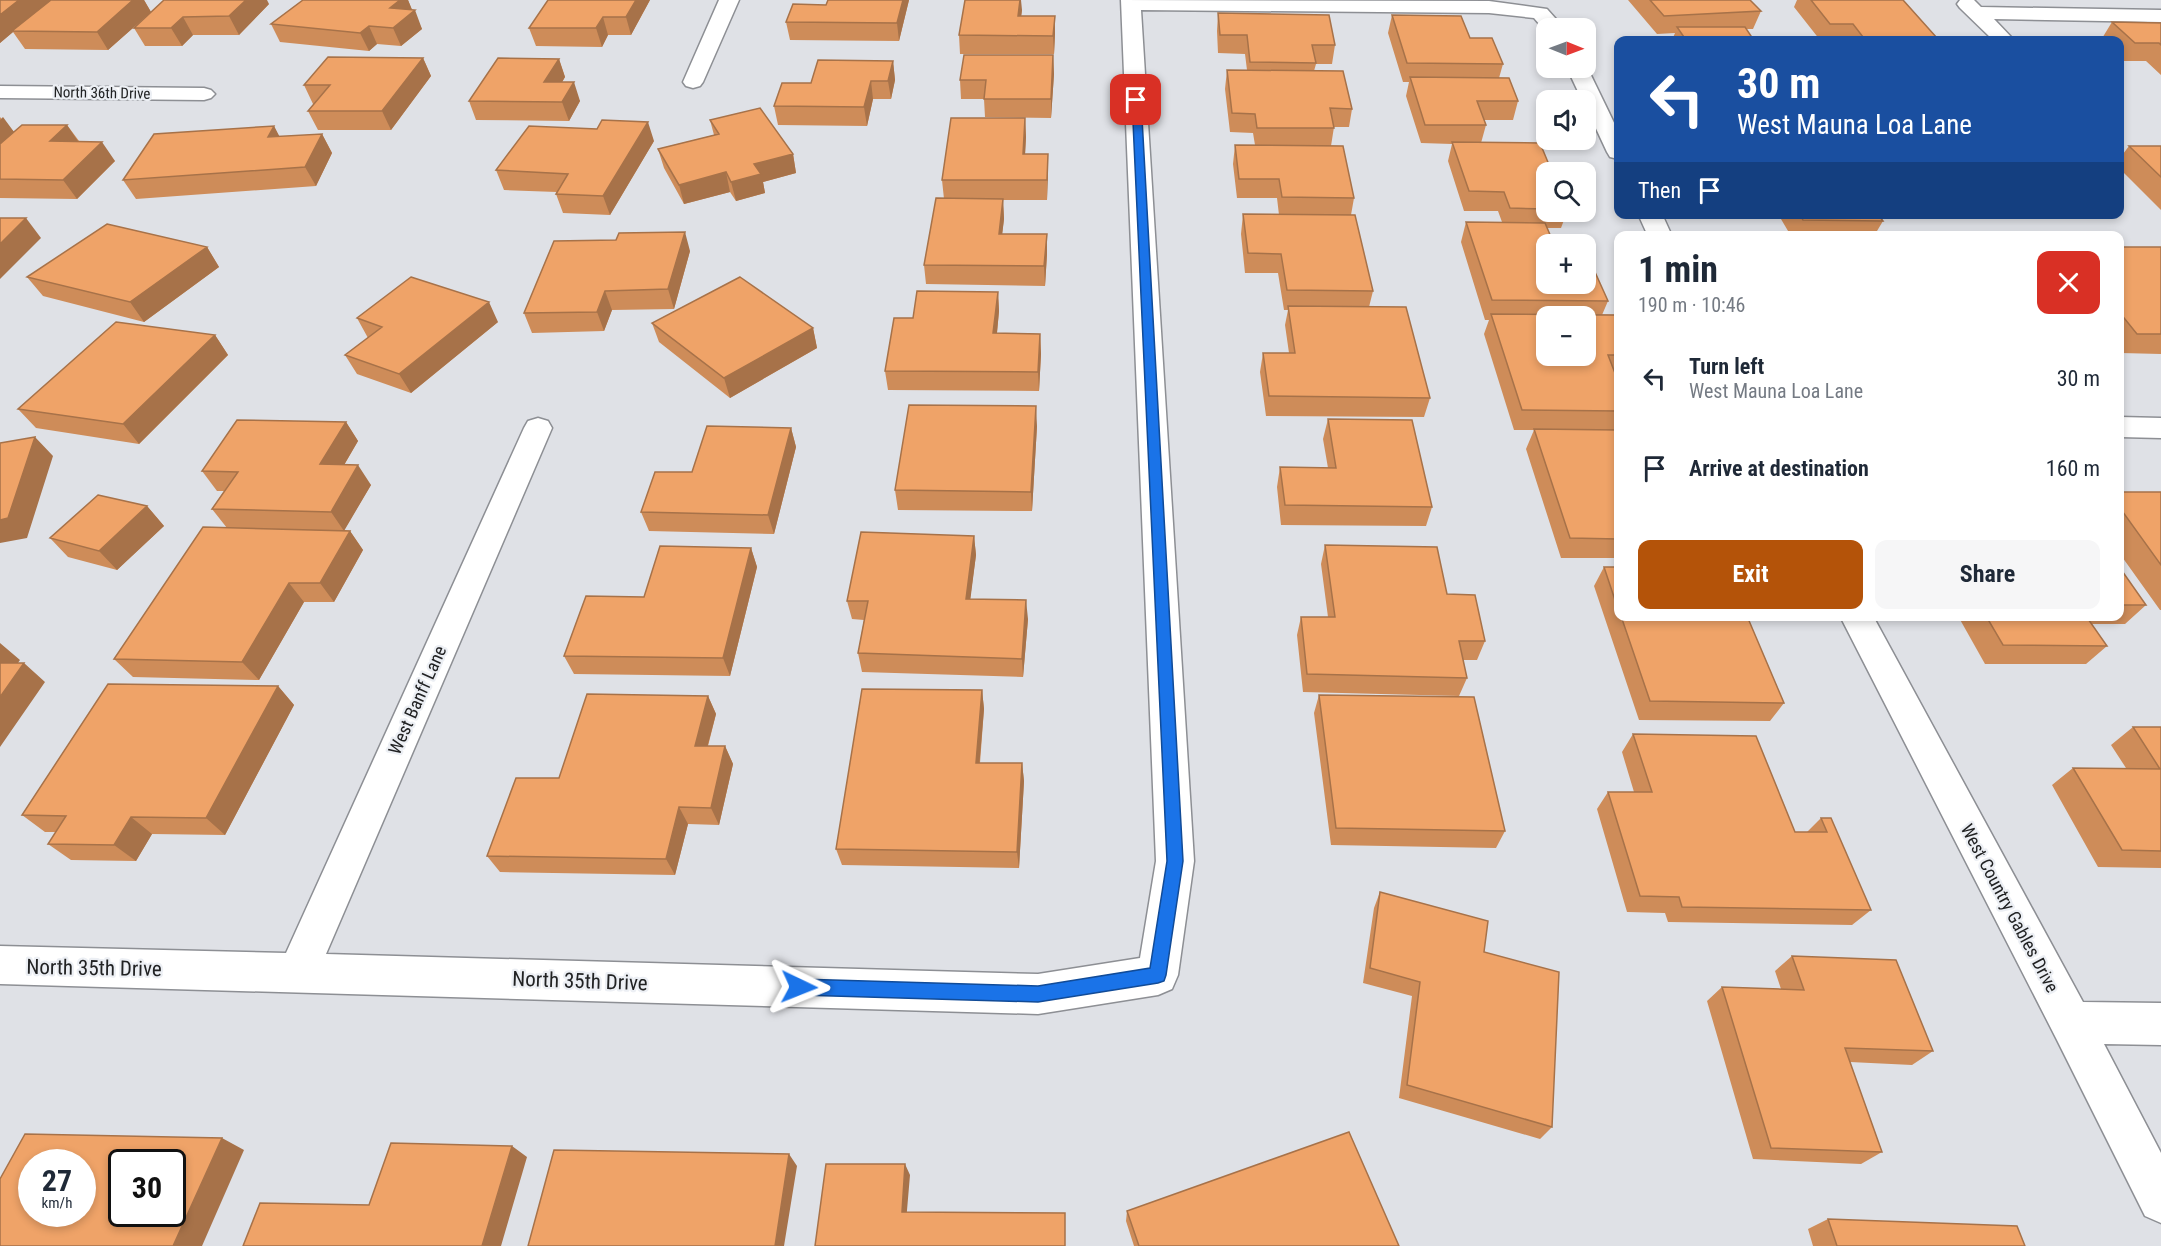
<!DOCTYPE html>
<html lang="en">
<head>
<meta charset="utf-8">
<style>
  body { margin:0; font-family:"Roboto Condensed",sans-serif; background:#f6f6f7; color:#1f2937; height:100vh; display:flex; flex-direction:column; font-size:22px; white-space:nowrap }
  * { box-sizing:border-box; margin:0 }
  p { font-size:20px; color:#747a83 }
  .icon { flex:none; width:33px; height:33px; fill:none; stroke:currentColor; stroke-width:2; stroke-linecap:round; stroke-linejoin:round }
  .map { position:relative; flex:1; overflow:hidden }
  .panel { position:absolute; left:1614px; top:231px; width:510px; height:390px; display:flex; flex-direction:column; background:#fff; border-radius:12px; box-shadow:0 3px 9px #0003 }
  .panel>* { flex:none }
  .banner { position:absolute; left:1614px; top:36px; width:510px; height:183px; border-radius:12px; box-shadow:0 3px 9px #0003; background:#1a4fa0; color:#fff; overflow:hidden }
  .needle { width:39px; rotate:91deg }
  .buttons { position:absolute; left:1536px; top:18px; display:grid; gap:12px }
  .buttons a { display:grid; place-items:center; width:60px; height:60px; border-radius:12px; background:#fff; box-shadow:0 3px 9px #0003; font-size:30px }
  .speed { position:absolute; left:18px; top:1149px; display:flex; gap:12px; font-size:30px; font-weight:700; text-align:center }
  .speed>* { display:grid; place-content:center; width:78px; height:78px; border-radius:50%; background:#fff; box-shadow:0 3px 9px #0003; line-height:1 }
  .speed small { font-size:15px; font-weight:400 }
  .speed .limit { border:3px solid #111; border-radius:9px; background:#fff; color:#111 }
  .pin { position:absolute; display:grid; place-items:center; width:51px; height:51px; color:#fff; margin:-26px; border-radius:12px; box-shadow:0 3px 9px #0006 }
  .me { position:absolute; width:66px; margin:-33px; rotate:92deg; stroke-linejoin:round; filter:drop-shadow(0 0 4px #0008) }
  .turn { display:flex; align-items:center; gap:21px; height:126px; padding:0 24px; font-size:27px }
  .turn .icon { width:78px; height:78px; stroke-width:2.5 }
  .turn b { display:block; font-size:42px; line-height:51px }
  .then { display:flex; align-items:center; height:57px; padding:0 24px; background:#0003; gap:12px; font-size:22px }
  .round { display:grid; place-items:center; flex:none; width:63px; height:63px; border-radius:12px; background:#f6f6f7 }
  .overview { display:flex; align-items:center; justify-content:space-between; height:102px; padding:0 24px }
  h1 { font-size:36px; font-weight:700; line-height:45px }
  .cta { display:flex; gap:12px; margin-top:auto; padding:12px 24px }
  .cta a { flex:1; height:69px; border-radius:12px; background:#b45309; color:#fff; font-size:24px; font-weight:700; line-height:69px; text-align:center }
  .cta a+a { background:#f6f6f7; color:#1f2937 }
  ul { padding:0; list-style:none }
  li { display:flex; align-items:center; gap:18px; height:90px; padding:0 24px }
  li div { flex:1 }
  li b { display:block; font-size:22px }
  li em { font-style:normal }
  .map>svg:first-child { display:block }
</style>
</head>
<body>
<div class="map">
<svg width="2161" height="1246" viewBox="0 0 2161 1246">
  <rect width="100%" height="100%" fill="#dfe1e6"/>
  <g fill="none" stroke-linecap="round" stroke-linejoin="round">
    <defs>
      <path id="street" d="M719 0H739L703 82 700 86 693 88 686 86 683 82Z
        M1121 0 1489 1 1547 9 1564 28H1546V32L1534 18 1489 13 1141 10 1194 861 1178 975 1172 989 1158 995 1038 1014 0 984V946L286 953 524 428 528 421 538 418 548 421 552 428 326 954 1038 974 1140 958 1156 861Z
        M1960 0H1974L1981 7 2161 10V22L1994 19 2014 40H1993L1960 8 1957 4Z
        M1586 65 1618 131V159L1610 157 1607 152 1586 107V100H1582L1567 68H1586Z
        M0 86 204 88 211 90 215 94 211 98 204 100 0 98Z
        M1638 214H1662L1672 236H1648Z
        M2120 417 2161 418V438L2120 437Z
        M1840 616H1873L2083 1002 2161 1003V1045L2104 1044 2161 1153V1223L2145 1216 2056 1038Z"/>
    </defs>
    <!-- street casing -->
    <use href="#street" stroke="#8d8f94" stroke-width="3"/>
    <!-- street -->
    <use href="#street" fill="#fff" fill-rule="evenodd"/>
  </g>
  <!-- wall -->
  <path fill="#ce8c59" d="M0 0H144L151 12 108 50 25 49 13 32 0 43Z
    M164 0 269 4 239 35H193L182 46H145L134 28Z
    M303 0H408L412 10 422 29 401 46 377 44 369 51 280 42 271 24Z
    M650 0 631 35H608L602 47 536 46 529 28Z
    M828 0H909L899 41 790 40 786 22 826 5Z
    M1628 0H1750L1761 11 1753 29H1746L1753 39 1772 40H1672L1675 33 1657 34Z
    M1789 0H1903L1937 38 1936 40H1820L1794 7 1797 0Z
    M1022 10 1021 16 1055 34 1054 54H960L959 35Z
    M1218 13 1335 45 1332 64H1316L1314 71 1352 109 1349 127H1334L1331 146 1354 198 1351 215 1373 291 1369 307 1430 398 1424 417 1266 416 1260 372 1263 353H1289L1285 325 1288 310H1284L1278 273H1245L1241 234 1243 214 1279 215 1277 198H1237L1233 164 1235 145H1255L1253 133 1230 132 1225 89 1227 70H1247L1245 54 1218 53 1217 31Z
    M1392 15 1470 38 1503 64 1499 78 1518 101 1513 120H1484L1486 125 1481 143 1546 172V212H1567L1561 228H1548L1546 284 1608 301 1602 315 1618 319V375H1616L1618 381V558H1561L1526 449 1534 430H1514L1484 334 1489 320H1485L1461 242 1466 222H1502L1498 211H1464L1448 161 1452 144 1421 143 1406 96 1409 82H1403L1388 33Z
    M2112 22 2161 23V75L2146 61H2122L2120 58V40H2101Z
    M1053 55 1054 74 1051 118 985 117 984 99H961L960 80Z
    M423 58 431 76 391 130H318L308 111 314 104H313L304 85Z
    M559 59 565 77 562 82 580 101 569 121 476 120 469 101Z
    M893 61 895 80 891 99H873L867 126 778 125 774 106 811 83Z
    M0 117 14 132 67 125 79 141 115 161 77 199 0 198Z
    M1025 118 1026 137 1025 154H1048L1047 200H1003L1004 219 1002 234 1047 254 1045 286 926 284 924 265 944 199 942 180Z
    M710 120 793 154 796 173 763 182 765 193 736 201 730 192 684 204 664 168 658 149 714 135Z
    M274 126 279 137 322 134 332 153 316 186 136 199 123 180Z
    M654 141 610 215 563 213 556 194 557 192 504 190 496 170Z
    M2129 146H2161V210L2120 169V158Z
    M1778 214H1881L1880 217 1883 221 1874 236H1791Z
    M2019 214H2038L2029 219Z
    M2057 214H2073L2065 219Z
    M207 247 219 267 144 322 43 296 27 277Z
    M2120 247H2161V354L2121 353 2120 352Z
    M690 251 674 309 612 310 604 331 532 333 524 313Z
    M998 292 999 311 997 333 1040 334 1041 354 1039 391 888 390 885 371 913 318Z
    M357 318 498 322 411 393 357 374 345 355 368 338Z
    M652 323 813 328 817 348 730 398 659 342Z
    M215 335 228 355 139 444 36 428 18 409Z
    M1328 419 1432 507 1426 526 1281 525 1277 487 1280 467 1328 468 1323 439Z
    M346 422 358 441 344 465 371 485 344 530 350 531 363 550 334 602H304L259 680 133 677 114 659 227 528 212 509 224 491H217L202 471Z
    M1037 426 1032 511 898 510 895 490Z
    M791 428 796 447 774 534 649 531 641 512 692 472Z
    M2120 492H2161V610H2160L2120 554Z
    M147 506 164 526 117 570 68 557 50 538Z
    M974 536 976 555 970 599 1028 619 1023 677 862 672 858 653 864 620 852 619 847 601Z
    M1325 545 1447 594 1485 641 1477 660H1463L1467 678 1459 696 1303 692 1297 635 1301 617H1328L1321 564Z
    M751 548 757 567 730 676 574 674 564 656Z
    M1604 567H1618V616H1747L1784 703 1770 721 1639 720 1594 586Z
    M2120 605H2146L2125 624H2091L2107 646 2086 664H1985L1958 616H2120Z
    M278 686 294 705 225 835 152 834 136 861 71 860 48 844 56 832H45L22 815Z
    M982 690 984 709 980 763H1022L1024 781 1019 868 842 865 836 849Z
    M1319 695 1505 831 1496 848 1331 845 1314 713Z
    M708 696 716 714 708 746H725L733 764 719 825 688 824 675 875 500 872 487 856 559 778Z
    M2133 727H2161V868L2098 867 2052 785 2073 768H2126L2111 745Z
    M1633 734 1795 832H1807L1821 818 1871 910 1852 925 1668 922 1665 913 1627 912 1597 809 1608 792H1634L1622 752Z
    M1380 892 1484 952 1552 1127 1540 1139 1399 1098 1412 996 1363 983 1374 908Z
    M1792 956 1933 1051 1912 1065 1850 1062 1882 1152 1861 1164 1753 1159 1707 1001 1722 987 1781 989 1775 971Z
    M1127 1211 1399 1246H1134L1126 1221Z
    M1828 1219 2025 1246H1813L1808 1229Z"/>
  <!-- shaded-wall -->
  <path fill="#a77249" d="M19 0H52L12 31 13 32 0 43V15Z
    M133 0H144L151 12 108 50 97 32Z
    M246 0H267L269 4 239 35 229 16Z
    M400 0H408L413 12 415 10 422 29 401 46 393 28 390 8Z
    M636 0H650L631 35 626 17Z
    M903 0H909L899 41 897 23Z
    M1020 0H1021L1022 10 1019 34 1018 16Z
    M1055 16V34L1054 54 1053 36Z
    M183 17 193 35 182 46 171 28Z
    M603 17 608 35 602 47 596 28Z
    M369 26 377 44 369 51 360 33Z
    M1053 55 1054 74 1051 118V99Z
    M423 58 431 76 391 130 382 111Z
    M559 59 565 77 551 101 544 82Z
    M893 61 895 80 891 99 888 81Z
    M871 81 873 99 867 126 864 107Z
    M574 82 580 101 569 121 562 102Z
    M3 117 17 136 0 152V120Z
    M1025 118 1026 137 1024 173 1023 154Z
    M648 122 654 141 610 215 603 196Z
    M67 125 80 144 50 141Z
    M274 126 284 145 268 137Z
    M322 134 332 153 316 186 305 167Z
    M102 142 115 161 77 199 63 180Z
    M793 154 796 173 763 182 765 193 736 201 731 182 754 164Z
    M1048 154V173L1047 200V180Z
    M726 172 730 192 684 204 679 185Z
    M1003 199 1004 219 1000 253 999 234Z
    M2032 214H2038L2029 219Z
    M26 218 41 238 0 279V244Z
    M685 232 690 251 674 309 668 289Z
    M1047 234V254L1045 286 1044 266Z
    M207 247 219 267 144 322 130 302Z
    M605 291 612 310 604 331 597 312Z
    M998 292 999 311 995 353 993 333Z
    M489 302 498 322 411 393 399 374Z
    M813 328 817 348 730 398 724 378Z
    M1040 334 1041 354 1039 391 1038 372Z
    M215 335 228 355 139 444 123 424Z
    M1036 406 1037 426 1032 511 1031 492Z
    M346 422 358 441 333 484 320 464Z
    M791 428 796 447 774 534 768 515Z
    M35 437 53 456 27 538 0 543V520Z
    M358 465 371 485 344 531 331 512Z
    M147 506 164 526 117 570 99 551Z
    M350 531 363 550 334 602 320 583Z
    M974 536 976 555 968 618 966 599Z
    M751 548 757 567 730 676 723 658Z
    M289 583 304 602 259 680 242 662Z
    M1026 600 1028 619 1023 677 1022 659Z
    M0 643 20 660 5 681 0 677Z
    M24 663 45 682 0 747V697Z
    M278 686 294 705 225 835 206 818Z
    M982 690 984 709 978 780 976 763Z
    M708 696 716 714 703 763 695 746Z
    M725 746 733 764 719 825 711 808Z
    M1022 763 1024 781 1019 868 1017 852Z
    M679 807 688 824 675 875 666 859Z
    M131 817 152 834 136 861 114 845Z
    M222 1138 244 1150 202 1246H173Z
    M512 1146 527 1157 501 1246H482Z
    M789 1154 797 1166 784 1246H775Z
    M905 1164 910 1175 906 1222 902 1212Z"/>
  <!-- building -->
  <path fill="#efa368" stroke="#a77249" stroke-width="1.5" fill-rule="evenodd" d="M0 0H19L0 15Z
    M51 0H133L97 32 12 31Z
    M164 0H246L229 16 183 17 171 28H134Z
    M303 0H400L390 8 415 10 393 28 369 26 360 33 271 24Z
    M548 0H636L626 17H603L596 28H529Z
    M828 0H903L897 23 786 22 793 4 826 5Z
    M965 0H1020L1018 16H1055L1053 36 959 35Z
    M1650 0H1750L1761 11 1664 16Z
    M1811 0H1903L1937 38 1863 37 1853 24H1830Z
    M1218 13 1329 15 1335 45H1312L1316 63 1250 62 1247 35H1220Z
    M1392 15 1461 16 1470 38H1492L1503 64 1407 63Z
    M2112 22 2161 23V45L2159 43H2135Z
    M1677 27H1745L1753 39H1771L1772 40H1686Z
    M964 55H1053L1051 99H984L986 80H960Z
    M328 57 423 58 382 111H308L330 85H304Z
    M498 58 559 59 544 82H574L562 102 469 101Z
    M818 60 893 61 888 81H871L864 107 774 106 782 83H811Z
    M1227 70 1343 71 1352 109 1330 108 1334 128H1257L1255 114 1232 113Z
    M1410 77 1509 78 1518 101H1477L1486 125H1425Z
    M760 108 793 154 754 164 761 174 731 182 726 172 679 185 658 149 719 134 710 120Z
    M951 118H1025L1023 154H1048L1047 180H942Z
    M602 120 648 122 603 196 556 194 568 174 496 170 529 126 597 129Z
    M22 125H67L50 141 102 142 63 180 0 179V144Z
    M274 126 268 137 322 134 305 167 123 180 154 134Z
    M1452 142 1540 143 1552 172H1546V209L1510 208 1504 192 1469 191Z
    M1235 145 1343 146 1354 198 1282 197 1279 179H1239Z
    M2129 146H2161V177Z
    M936 198 1003 199 999 234H1047L1044 266 924 265Z
    M1243 214 1355 215 1373 291 1287 290 1281 254 1248 253Z
    M1800 214H1878L1883 221 1803 220Z
    M0 218H26L0 244Z
    M1466 222 1545 223 1554 244H1546V284H1586V261H1590L1608 301 1492 300Z
    M107 224 207 247 130 302 27 277Z
    M685 232 668 289 605 291 597 312 524 313 554 241 616 240 619 233Z
    M2120 247H2161V334H2137L2120 313Z
    M411 277 489 302 399 374 345 355 382 327 357 318Z
    M740 277 813 328 724 378 652 323Z
    M917 291 998 292 993 333 1040 334 1038 372 885 371 894 318H913Z
    M1288 306 1406 307 1430 398 1269 396 1263 353H1295Z
    M1491 314 1617 315 1618 319V355H1608L1618 381V411L1522 410ZM1546 316H1586V356H1546Z
    M116 322 215 335 123 424 18 409Z
    M909 405 1036 406 1031 492 895 490Z
    M1328 419 1412 420 1432 507 1285 505 1280 467 1336 468Z
    M237 420 346 422 320 464 358 465 331 512 212 509 238 472 202 471Z
    M707 426 791 428 768 515 641 512 655 472H692Z
    M1534 429 1618 430V539L1570 538Z
    M35 437 8 518 0 520V443Z
    M2120 492H2161V565L2120 508Z
    M98 495 147 506 99 551 50 538Z
    M203 527 350 531 320 583H289L242 662 114 659Z
    M861 532 974 536 966 599 1026 600 1022 659 858 653 868 601H847Z
    M1325 545 1437 547 1447 594 1475 595 1485 641H1459L1467 678 1307 674 1301 617H1335Z
    M660 546 751 548 723 658 564 656 586 596 644 597Z
    M1604 567H1618V609Z
    M2120 568 2146 605H2120Z
    M1621 616H1747L1784 703 1650 701Z
    M1986 616H2086L2107 646 2003 645Z
    M0 663H24L0 697Z
    M108 684 278 686 206 818 131 817 114 845 48 844 66 816 22 815Z
    M862 689 982 690 976 763H1022L1017 852 836 849Z
    M587 694 708 696 695 746H725L711 808 679 807 666 859 487 856 516 778H559Z
    M1319 695 1474 697 1505 831 1336 828Z
    M2133 727H2161V851L2122 850 2073 768 2160 769Z
    M1633 734 1756 736 1795 832H1827L1821 818H1831L1871 910 1682 907 1679 897 1640 896 1608 792H1652Z
    M1380 892 1488 921 1484 952 1559 972 1552 1127 1407 1085 1420 982 1370 968Z
    M1792 956 1896 960 1933 1051 1845 1048 1882 1152 1771 1148 1722 987 1804 990Z
    M1349 1132 1399 1246H1139L1127 1211Z
    M25 1134 222 1138 173 1246H0V1179ZM32 1162H82V1214H32ZM122 1162H172V1214H122Z
    M391 1143 512 1146 482 1246H243L260 1203 369 1205Z
    M554 1150 789 1154 775 1246H528Z
    M826 1164H905L902 1212 1065 1213V1246H815Z
    M1828 1219 2017 1226 2025 1246H1837Z"/>
  <!-- route -->
  <path fill="#1a73e8" stroke="#114b97" stroke-width="1.5" d="M1136 97 1141 100 1183 861 1166 975 1164 981 1158 983 1038 1002 799 995 793 993 791 987 793 981 799 979 1038 986 1150 968 1167 861 1132 100Z"/>
  <g text-anchor="middle" dominant-baseline="central" stroke-width="4.5" stroke-linejoin="round" paint-order="stroke">
    <!-- far-street labels -->
    <g font-size="15" fill="#212223" stroke="#eceff4">
      <text transform="translate(102 93) rotate(1)">North 36th Drive</text>
    </g>
    <!-- street labels -->
    <g font-size="18" fill="#212223" stroke="#eceff4">
      <text transform="translate(417 700) rotate(-66)">West Banff Lane</text>
      <text transform="translate(2010 908) rotate(62)">West Country Gables Drive</text>
    </g>
    <!-- near-street labels -->
    <g font-size="21" fill="#212223" stroke="#eceff4">
      <text transform="translate(94 968) rotate(1)">North 35th Drive</text>
      <text transform="translate(580 981) rotate(2)">North 35th Drive</text>
    </g>
  </g>
</svg>
<div class="buttons">
<a><svg class="needle" viewBox="-14 -14 28 28"><path d="M0-13l5 13h-10z" fill="#e53935"/><path d="M0 13l5-13h-10z" fill="#747a83"/></svg></a>
<a><svg class="icon" aria-label="sound" viewBox="0 0 24 24"><path d="M4 9h4l5-4v14l-5-4H4zM17 9q2 3 0 6"/></svg></a>
<a><svg class="icon" aria-label="search" viewBox="0 0 24 24"><circle cx="10" cy="10" r="6"/><path d="M15 15l6 6"/></svg></a>
<a>+</a>
<a>−</a>
</div>
<div class="speed"><div>27<small>km/h</small></div><div class="limit">30</div></div>
<div class="pin" style="left:1136px;top:100px;background:#d93025"><svg class="icon" aria-label="arrive" viewBox="0 0 24 24"><path d="M6 21V4h12l-3 4 3 4H6"/></svg></div>
<svg class="me" style="left:799px;top:987px" viewBox="-20 -20 40 40"><path d="M0-17L14 15 0 8-14 15z" fill="#1a73e8" stroke="#fff" stroke-width="4"/></svg>
<div class="banner">
<div class="turn"><svg class="icon" aria-label="left" viewBox="0 0 24 24"><path d="M17 20v-9H6M10 6l-5 5 5 5"/></svg><div><b>30 m</b>West Mauna Loa Lane</div></div>
<div class="then">Then<svg class="icon" aria-label="arrive" viewBox="0 0 24 24"><path d="M6 21V4h12l-3 4 3 4H6"/></svg></div>
</div>
<section class="panel">
<div class="overview"><div><h1>1 min</h1><p>190 m · 10:46</p></div><a class="round" style="background:#d93025;color:#fff"><svg class="icon" aria-label="close" viewBox="0 0 24 24"><path d="M6 6l12 12M18 6L6 18"/></svg></a></div>
<ul>
<li><svg class="icon" aria-label="left" viewBox="0 0 24 24"><path d="M17 20v-9H6M10 6l-5 5 5 5"/></svg><div><b>Turn left</b><p>West Mauna Loa Lane</p></div><em>30 m</em></li>
<li><svg class="icon" aria-label="arrive" viewBox="0 0 24 24"><path d="M6 21V4h12l-3 4 3 4H6"/></svg><div><b>Arrive at destination</b></div><em>160 m</em></li>
</ul>
<div class="cta"><a>Exit</a><a>Share</a></div>
</section>
</div>
</body>
</html>
